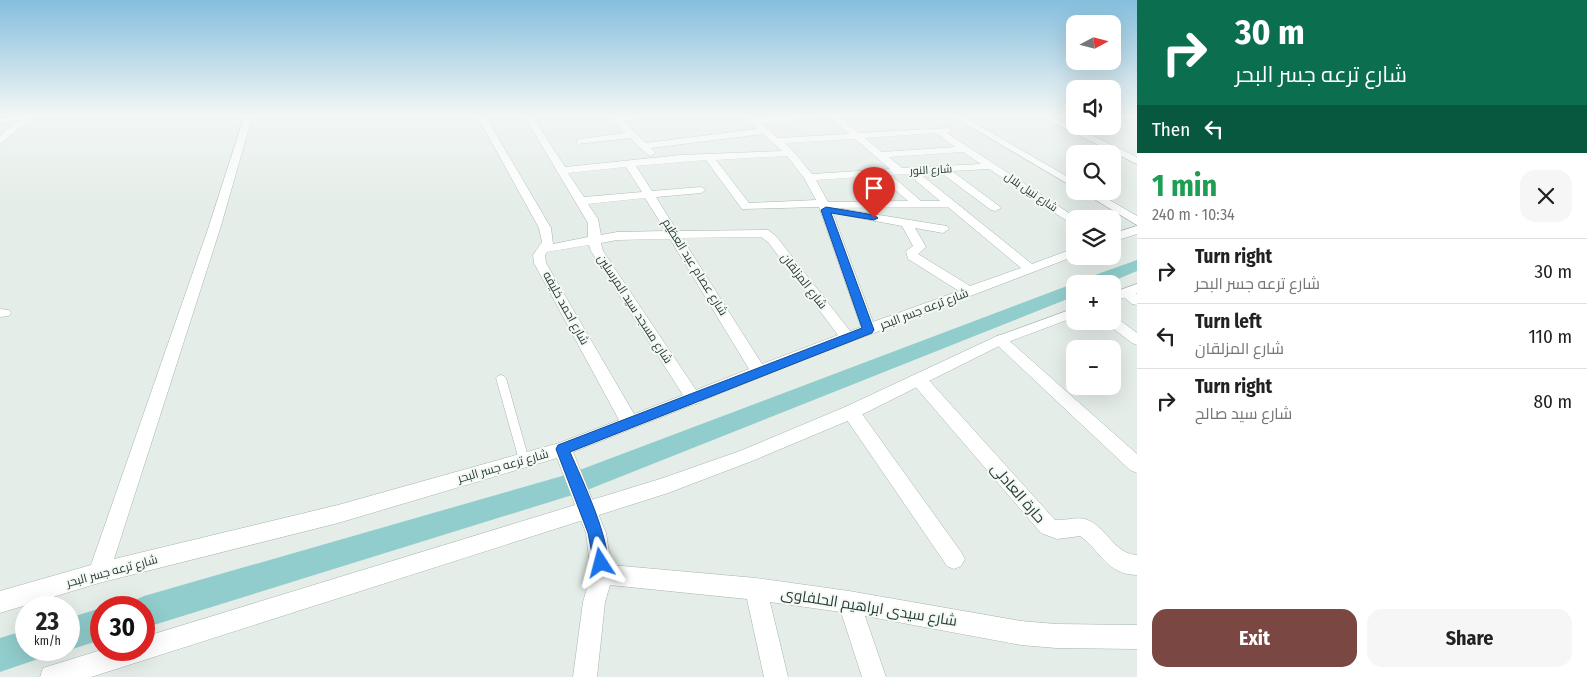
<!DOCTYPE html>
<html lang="en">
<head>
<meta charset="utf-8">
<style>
  body { margin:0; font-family:"Fira Sans Condensed",Cairo,sans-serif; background:#f6f6f6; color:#222; height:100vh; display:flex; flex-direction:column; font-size:19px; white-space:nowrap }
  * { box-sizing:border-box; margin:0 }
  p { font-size:16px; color:#767676 }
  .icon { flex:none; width:28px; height:28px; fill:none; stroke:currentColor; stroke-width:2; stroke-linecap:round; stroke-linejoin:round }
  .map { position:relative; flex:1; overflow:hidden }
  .panel { display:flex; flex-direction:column; background:#fff; width:450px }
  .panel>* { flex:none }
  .banner { background:#0b6e4f; color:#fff; overflow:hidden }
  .needle { width:32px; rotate:83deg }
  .tools { position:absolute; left:1066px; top:15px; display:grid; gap:10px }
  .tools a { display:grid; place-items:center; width:55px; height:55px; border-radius:10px; background:#fff; box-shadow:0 5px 20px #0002; font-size:25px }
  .speed { position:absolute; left:15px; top:596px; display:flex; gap:10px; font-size:25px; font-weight:700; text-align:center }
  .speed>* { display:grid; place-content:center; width:65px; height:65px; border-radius:50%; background:#fff; box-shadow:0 5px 20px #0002; line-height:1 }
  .speed small { font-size:12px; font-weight:400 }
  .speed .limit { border:8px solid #d22; background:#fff; color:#111 }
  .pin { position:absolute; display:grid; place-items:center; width:42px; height:42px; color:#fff; margin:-51px -21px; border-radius:50% 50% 50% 0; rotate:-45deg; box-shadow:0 0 5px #0007 }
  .pin .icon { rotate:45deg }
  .me { position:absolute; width:55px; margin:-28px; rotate:351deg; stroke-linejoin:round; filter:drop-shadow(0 0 4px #0008) }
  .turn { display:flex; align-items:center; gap:18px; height:105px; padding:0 15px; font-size:22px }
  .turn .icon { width:65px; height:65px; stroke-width:2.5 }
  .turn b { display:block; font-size:35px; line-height:42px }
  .then { display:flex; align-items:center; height:48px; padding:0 15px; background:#0003; gap:10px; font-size:19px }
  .round { display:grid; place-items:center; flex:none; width:52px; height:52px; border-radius:15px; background:#f6f6f6 }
  .overview { display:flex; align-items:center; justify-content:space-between; height:85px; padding:0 15px }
  h1 { font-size:30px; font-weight:700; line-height:38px; color:#1e9e55 }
  .button { display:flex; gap:10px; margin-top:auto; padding:10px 15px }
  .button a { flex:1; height:58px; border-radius:15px; background:#7a4742; color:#fff; font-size:20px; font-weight:700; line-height:58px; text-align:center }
  .button a+a { background:#f6f6f6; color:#222 }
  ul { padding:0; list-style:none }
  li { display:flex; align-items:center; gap:15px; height:65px; padding:0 15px; border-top:1px solid #e0e0e0 }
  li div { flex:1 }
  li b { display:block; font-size:19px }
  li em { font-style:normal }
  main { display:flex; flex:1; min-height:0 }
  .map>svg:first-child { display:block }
</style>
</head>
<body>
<main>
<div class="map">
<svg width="1137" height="677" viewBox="0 0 1137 677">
  <rect width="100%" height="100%" fill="#e4ede8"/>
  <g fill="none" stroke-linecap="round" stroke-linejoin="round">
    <!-- canal -->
    <path fill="#91cdcc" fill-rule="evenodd" d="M1137 260V271L1106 284H1079L1081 280Z
      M1075 283 1077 284H1075V296L582 492 144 628V608H130L133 601 144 596 569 474Z
      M101 608V640L69 650H68L69 618Z
      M26 630V650H42L38 659 0 672V638Z"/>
    <defs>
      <path id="service" d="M501 375 504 376 506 378 529 460 528 463 524 464 520 463 519 460 496 378 498 376Z"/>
      <path id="minor" d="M27 114H45L32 118 0 144V136L18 120 0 124V118Z
        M245 114H253L220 229 114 559 338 505 559 443 619 420 534 263 533 255 542 242 539 228 476 114H484L551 228 553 244 588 237V223L523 114H531L565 167 681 155 782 151 763 134 651 148 656 153 651 156 648 155 630 138 577 144V140L580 139 625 133 607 114H616L618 116 667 114 663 117 623 121 646 143 757 129 741 114H750L755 118 810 114H843L839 117 859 133 950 128V132L947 133 1078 219H1075V224L1070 223 989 169 952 171 999 206 1001 208 995 211 991 210 940 172 919 173 1032 264 1075 248V256L803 360 701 401 700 403 692 405 573 452 606 533 611 565 756 578 849 591 1021 621 1056 624 1137 625V649L1056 648 1021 645 865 616 886 677H862L841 612 770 602 788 677H764L747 599 610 585 605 602 597 677H573L583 602 591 574 586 533 557 458 338 523 99 583 0 613V591L91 565 208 229ZM830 117 849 134 778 138 761 123ZM936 133 955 147 882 152 865 138ZM855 139 890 169 812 174 793 151 785 143ZM963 152 981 164 902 168 889 157ZM787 156 804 178 816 200 749 203 716 160ZM706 160 742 209 819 207 861 327 850 331 776 236 768 230 677 231 656 197 701 193 706 190 701 187 652 191 636 166ZM626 167 642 192 584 197 568 173ZM908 174 940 201H921L891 175ZM879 176 908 201 828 202 816 180ZM645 198 666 231 617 232 601 235 598 219 588 204ZM948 207 1021 268 970 286 918 254 926 247 915 228 943 233 949 229 947 226 842 209 838 210 836 212 838 214 902 226 913 246 906 251 908 259 959 291 873 322 831 208ZM761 237 768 242 838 335 762 364 682 238ZM670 239 749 369 696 390 603 251 601 243 617 240ZM589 245 591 251 683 395 634 414 546 263 545 255 547 252Z
        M949 114H959L1075 181V188Z
        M1036 114H1046L1137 157V164Z
        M1081 191H1094L1137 216V225Z
        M1137 226V234L1112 242V234Z
        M1126 289 1137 294V305L1132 304 1119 293Z
        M0 309 9 310 11 313 9 316 0 317Z
        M1112 317 1117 318 1137 333V345L1132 343 1107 324 1105 321H1112Z
        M1000 335 1005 337 1137 454V473L1130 470 995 343 992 340 995 337Z
        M919 374 925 376 1055 520C1067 521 1079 515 1090 521 1108 530 1115 554 1137 555V575C1106 574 1102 552 1080 536L1057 539 1041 533 913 384 911 380 913 376Z
        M851 406 857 407 961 552 965 559 961 566 954 569 947 566 845 417 842 412 845 407Z"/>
      <path id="tertiary" d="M1137 284V293L1112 302V293Z
        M1075 308V317L1005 343 857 417 752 461 668 493 91 677H40L43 668 101 650H144V637L660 479 740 451 845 407 995 337Z"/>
    </defs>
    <!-- service casing -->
    <use href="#service" stroke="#a7b5ae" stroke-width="1"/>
    <!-- minor casing -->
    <use href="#minor" stroke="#a7b5ae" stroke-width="1"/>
    <!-- tertiary casing -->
    <use href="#tertiary" stroke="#a7b5ae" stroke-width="1"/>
    <!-- service -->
    <use href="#service" fill="#fff" fill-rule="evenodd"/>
    <!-- minor -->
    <use href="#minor" fill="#fff" fill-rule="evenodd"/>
    <!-- tertiary -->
    <use href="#tertiary" fill="#fff" fill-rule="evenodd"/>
  </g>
  <!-- sky -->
  <linearGradient id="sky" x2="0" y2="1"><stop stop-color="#85bedd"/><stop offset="0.55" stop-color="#f3f7f5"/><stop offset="1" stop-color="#f3f7f5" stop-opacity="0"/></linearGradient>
  <rect width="1137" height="209" fill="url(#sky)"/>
  <!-- route -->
  <path fill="#1a73e8" stroke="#114b97" d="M826 207 874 215 878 218 874 220 831 213 874 330 872 333 570 452C580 475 615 548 606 569L601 571 595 569 588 533 556 449 558 445 862 328 821 210Z"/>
  <g text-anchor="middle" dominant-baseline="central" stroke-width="4" stroke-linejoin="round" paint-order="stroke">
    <!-- far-street labels -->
    <g font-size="11" fill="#253d33" stroke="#f5f9f6">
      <text transform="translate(931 170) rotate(-3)">شارع النور</text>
      <text transform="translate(1031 192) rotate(34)">شارع نبيل بلال</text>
    </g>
    <!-- street labels -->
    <g font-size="12" fill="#253d33" stroke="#f5f9f6">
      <text transform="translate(695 267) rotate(58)">شارع عصام عبد العظيم</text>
      <text transform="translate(804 281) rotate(52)">شارع المزلقان</text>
      <text transform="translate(566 308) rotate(61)">شارع احمد خليفه</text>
      <text transform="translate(635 309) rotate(57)">شارع مسجد سيد المرسلين</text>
      <text transform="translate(924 309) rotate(-21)">شارع ترعه جسر البحر</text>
      <text transform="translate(503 466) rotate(-16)">شارع ترعه جسر البحر</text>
      <text transform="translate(112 571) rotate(-15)">شارع ترعه جسر البحر</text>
    </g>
    <!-- near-street labels -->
    <g font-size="15" fill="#253d33" stroke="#f5f9f6">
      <text transform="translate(1018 493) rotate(49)">حارة العادلى</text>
      <text transform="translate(869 607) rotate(9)">شارع سيدى ابراهيم الحلفاوى</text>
    </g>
  </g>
</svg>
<div class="tools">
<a><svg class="needle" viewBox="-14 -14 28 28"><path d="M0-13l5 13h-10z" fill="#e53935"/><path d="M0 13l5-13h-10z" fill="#767676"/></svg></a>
<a><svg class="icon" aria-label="sound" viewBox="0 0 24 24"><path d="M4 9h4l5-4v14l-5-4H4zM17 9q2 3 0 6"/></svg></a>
<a><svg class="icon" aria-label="search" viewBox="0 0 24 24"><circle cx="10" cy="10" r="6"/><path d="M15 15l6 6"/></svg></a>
<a><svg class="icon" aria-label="layers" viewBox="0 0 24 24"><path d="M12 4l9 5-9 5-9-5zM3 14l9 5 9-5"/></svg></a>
<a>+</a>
<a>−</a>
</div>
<div class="speed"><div>23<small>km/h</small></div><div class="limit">30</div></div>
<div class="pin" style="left:874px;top:218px;background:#d93025"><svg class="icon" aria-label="arrive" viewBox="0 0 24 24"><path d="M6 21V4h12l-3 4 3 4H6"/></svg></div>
<svg class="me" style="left:601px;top:563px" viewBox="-20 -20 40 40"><path d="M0-17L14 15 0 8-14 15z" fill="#1a73e8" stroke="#fff" stroke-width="4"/></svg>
</div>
<section class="panel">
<div class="banner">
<div class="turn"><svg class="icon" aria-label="right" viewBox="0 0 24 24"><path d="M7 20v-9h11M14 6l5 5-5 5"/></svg><div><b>30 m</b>شارع ترعه جسر البحر</div></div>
<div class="then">Then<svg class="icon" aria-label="left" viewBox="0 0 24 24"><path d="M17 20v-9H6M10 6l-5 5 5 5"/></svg></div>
</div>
<div class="overview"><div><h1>1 min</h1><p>240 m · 10:34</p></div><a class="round"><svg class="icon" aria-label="close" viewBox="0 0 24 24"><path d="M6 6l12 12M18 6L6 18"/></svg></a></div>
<ul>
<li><svg class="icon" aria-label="right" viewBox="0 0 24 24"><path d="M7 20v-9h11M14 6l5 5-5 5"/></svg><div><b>Turn right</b><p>شارع ترعه جسر البحر</p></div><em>30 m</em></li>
<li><svg class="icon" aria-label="left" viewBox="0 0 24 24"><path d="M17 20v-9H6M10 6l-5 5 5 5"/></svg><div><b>Turn left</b><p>شارع المزلقان</p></div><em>110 m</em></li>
<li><svg class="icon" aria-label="right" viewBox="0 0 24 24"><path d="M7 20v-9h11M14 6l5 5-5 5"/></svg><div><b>Turn right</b><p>شارع سيد صالح</p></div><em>80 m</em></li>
</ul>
<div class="button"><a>Exit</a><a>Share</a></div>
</section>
</main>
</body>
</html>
